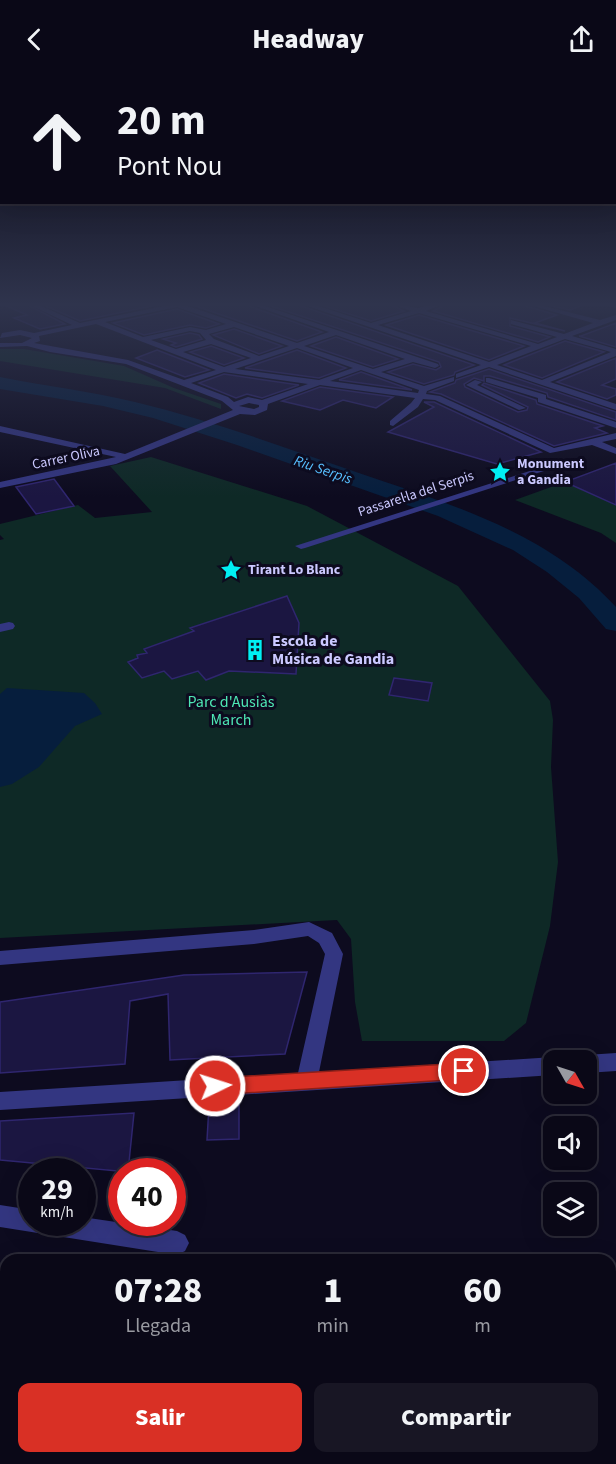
<!DOCTYPE html>
<html lang="es">
<head>
<meta charset="utf-8">
<style>
  body { margin:0; font-family:"Source Sans 3",sans-serif; background:#181624; color:#f1f3f6; height:100vh; display:flex; flex-direction:column; font-size:22px; white-space:nowrap }
  * { box-sizing:border-box; margin:0 }
  p { font-size:20px; color:#999aa1 }
  .icon { flex:none; width:33px; height:33px; fill:none; stroke:currentColor; stroke-width:2; stroke-linecap:round; stroke-linejoin:round }
  .map { position:relative; flex:1; overflow:hidden }
  .details { position:absolute; left:0px; top:1176px; width:616px; height:210px; display:flex; flex-direction:column; background:#0a0817; border-radius:18px 18px 0 0; box-shadow:0 6px 24px #0002,0 0 0 2px #2a2936 }
  .details>* { flex:none }
  .guide { position:absolute; left:0px; top:0px; width:616px; height:126px; box-shadow:0 6px 24px #0002,0 0 0 2px #2a2936; background:#0a0817; color:#f1f3f6; overflow:hidden }
  .needle { width:39px; rotate:129deg }
  .controls { position:absolute; left:543px; top:972px; display:grid; gap:12px }
  .controls a { display:grid; place-items:center; width:54px; height:54px; border-radius:12px; background:#0a0817; box-shadow:0 6px 24px #0002,0 0 0 2px #2a2936; font-size:30px }
  .speed { position:absolute; left:18px; top:1080px; display:flex; gap:12px; font-size:30px; font-weight:700; text-align:center }
  .speed>* { display:grid; place-content:center; width:78px; height:78px; border-radius:50%; background:#0a0817; box-shadow:0 6px 24px #0002,0 0 0 2px #2a2936; line-height:1 }
  .speed small { font-size:15px; font-weight:400 }
  .speed .limit { border:9px solid #d22; background:#fff; color:#111 }
  .pin { position:absolute; display:grid; place-items:center; width:51px; height:51px; color:#fff; margin:-26px; border:3px solid #fff; border-radius:50%; box-shadow:0 2px 6px #0007 }
  .me { position:absolute; width:66px; margin:-33px; rotate:86deg; stroke-linejoin:round; filter:drop-shadow(0 0 4px #0008) }
  .turn { display:flex; align-items:center; gap:21px; height:126px; padding:0 18px; font-size:27px }
  .turn .icon { width:78px; height:78px; stroke-width:2.5 }
  .turn b { display:block; font-size:42px; line-height:51px }
  .eta { display:flex; justify-content:space-evenly; align-items:center; height:102px; text-align:center }
  .eta b { font-size:36px; font-weight:800; line-height:42px }
  .primary-button { display:flex; gap:12px; margin-top:auto; padding:12px 18px }
  .primary-button a { flex:1; height:69px; border-radius:12px; background:#d93025; color:#fff; font-size:24px; font-weight:800; line-height:69px; text-align:center }
  .primary-button a+a { background:#181624; color:#f1f3f6 }
  header { display:flex; justify-content:space-between; align-items:center; height:78px; padding:0 18px; background:#0a0817; font-size:27px; font-weight:800 }
  .map>svg:first-child { display:block }
</style>
</head>
<body>
<header><svg class="icon" aria-label="back" viewBox="0 0 24 24"><path d="M15 5l-7 7 7 7"/></svg>Headway<svg class="icon" aria-label="share" viewBox="0 0 24 24"><path d="M12 15V3M7 8l5-5 5 5M5 13v7h14v-7"/></svg></header>
<div class="map">
<svg width="616" height="1386" viewBox="0 0 616 1386">
  <rect width="100%" height="100%" fill="#0d0b1f"/>
  <!-- green -->
  <path fill="#0e2926" d="M0 271H24L124 288 174 310 221 326V331L165 310 0 283Z
    M151 379 307 428 458 508 550 623 553 642 551 689 558 784 550 848 526 945 504 963H362L355 924 351 861 337 842 0 860V462L4 461 0 457V446L78 427 95 440 152 434 110 388Z
    M565 404 616 427V465L601 455 515 422Z"/>
  <!-- water -->
  <path fill="#061e3d" d="M7 610 84 615 95 625 102 636 75 648 39 689 12 706 0 709V616Z"/>
  <g fill="none" stroke-linecap="round" stroke-linejoin="round">
    <!-- river -->
    <path fill="#061e3d" fill-rule="evenodd" d="M0 299C45 308 90 313 135 324 210 342 283 369 356 394 450 426 547 454 616 529V553L606 551 579 520 547 494 513 472 438 438 237 367 153 340 103 328 0 311Z"/>
  </g>
  <!-- building -->
  <path fill="#1b1641" stroke="#2f266f" stroke-width="1.5" d="M0 225H24L65 246 40 251 14 240 27 237Z
    M39 225H166L80 243Z
    M187 225H245L246 227 322 254 297 263Z
    M262 225H297L298 227 474 287 455 294 454 297 424 306 388 294 413 286 436 292 441 289 439 284Z
    M315 225H388L404 233 371 243Z
    M448 225H521L522 227 557 237 535 245 565 253 510 240V248L550 259 538 264 433 233Z
    M539 225H586V226L570 232Z
    M177 231 219 246 206 250 190 247 144 257 113 245Z
    M419 237 524 268 489 282 386 247Z
    M616 245V269L579 258H581Z
    M234 251 282 268 259 276 213 257Z
    M190 255 199 257 202 261 176 269 171 267 176 265 163 261Z
    M336 259 398 281 373 289 311 268Z
    M565 263 604 274 542 300 504 287Z
    M211 268 244 280 224 287 190 274Z
    M157 272 209 292 185 299 136 280Z
    M297 272 346 290 319 300 245 290Z
    M616 280V301L602 307 616 311V317L607 321 557 304Z
    M489 291 616 334V342L548 319 547 315 490 298H484V303L474 300 464 306 465 309 518 334 527 332 528 329 482 307 484 305 536 322 537 326 603 348 595 350 607 355 554 368 441 316 430 314 455 305 456 302Z
    M361 294 412 312 339 302Z
    M224 296 299 307 262 320 247 316 236 320 199 305Z
    M320 309 393 319 376 330 343 322 320 332 282 323Z
    M424 324H434L541 374 497 386 388 354 434 329Z
    M616 385V427L565 404Z
    M54 401 74 428 36 436 16 409Z
    M287 518 299 545 296 596 229 593 206 602 198 593 172 601 164 593 142 600 128 584 138 580 137 577 147 575 144 571 194 553 190 550Z
    M394 600 432 605 428 623 389 617Z
    M307 894 285 976 170 982 168 916 130 923 125 986 0 995V924L184 897Z
    M239 1027V1061L207 1062 209 1028Z
    M134 1035 128 1094 0 1082V1043Z"/>
  <g fill="none" stroke-linecap="round" stroke-linejoin="round">
    <!-- minor -->
    <path fill="#333681" fill-rule="evenodd" d="M26 225H34L80 245 169 227 168 225H185V227L297 265 329 254 247 225H256L438 286 439 288 435 290 413 284 381 294 424 308 454 299V303L427 313 426 316 440 318 554 370 616 355V361L602 364 616 370V376L592 367 550 375 435 322 423 321 418 329 393 348 390 347V343L411 325 415 320 320 307 268 326 267 332 255 337 240 336 116 386 0 410V404L116 379 0 354V348L125 376 233 332 222 323 126 286 50 274 27 268 0 269V265H22L32 260 20 257 0 260 2 255 20 252 34 255 72 247ZM177 229 226 246 206 252 190 249 143 259 105 244ZM96 246 216 292 184 302 128 282 34 265 40 263 39 258ZM234 249 289 268 259 278 214 261 209 256ZM190 253 200 255 206 262 176 271 151 262ZM336 257 405 281 373 291 304 268ZM211 266 251 280 224 289 183 274ZM297 270 353 290 319 302 235 291ZM361 292 419 312 418 315 330 303ZM224 294 308 306 262 322 248 319 234 324 228 319 191 305ZM249 325 259 327V329L254 331 239 328Z
      M299 225H309L371 245 411 233 390 225 418 230 437 225H446L426 233 538 266 557 259 511 246V242L564 256 593 245 523 225H532L600 242 616 237V242L572 258 616 271V278L550 304 616 326V332L489 289 456 300V296L481 287ZM419 235 531 268 489 284 378 247ZM565 261 611 274 542 302 497 287Z
      M599 225 616 226V230L601 226Z
      M489 300 546 317V321L616 344V350L538 324V320L486 304V300Z
      M475 302 482 304 477 307 526 330 519 332 466 307Z
      M536 391 544 393 305 470 301 471 295 468Z
      M9 544 13 545 15 548 13 551 0 554V546Z
      M309 844 332 855 343 876 319 994 554 979 561 982H554V997L0 1032V1014L298 995 325 876 319 865 308 858 254 866 0 887V873L254 852Z
      M616 975V993L586 995V982H578L586 977Z
      M0 1127 32 1132V1144H82V1139L177 1153 185 1157 189 1165 185 1173 177 1177 0 1149Z"/>
  </g>
  <!-- sky -->
  <linearGradient id="sky" x2="0" y2="1"><stop stop-color="#070611"/><stop offset="0.54" stop-color="#2f344d"/><stop offset="1" stop-color="#2f344d" stop-opacity="0"/></linearGradient>
  <rect width="616" height="419" fill="url(#sky)"/>
  <!-- route -->
  <path fill="#d93025" stroke="#8d1f18" stroke-width="1.5" d="M464 985 470 987 473 993 470 999 464 1001 215 1017 209 1014 206 1008 209 1002 215 1000Z"/>
  <!-- icons -->
  <defs>
    <symbol id="sight-bare" viewBox="-9 -9 18 18"><path d="M0-6L1.8-2.2L6-1.7L2.9 1.2L3.7 5.4L0 3.3L-3.7 5.4L-2.9 1.2L-6-1.7L-1.8-2.2Z" fill="#00eff4" stroke="#0d0b1f" stroke-width="2.5" paint-order="stroke"/></symbol>
    <symbol id="building-bare" viewBox="-9 -9 18 18"><path d="M-4-6H4V6H1V3H-1V6H-4ZM-2.5-4.3h1.7v1.8h-1.7ZM.8-4.3h1.7v1.8H.8ZM-2.5-1h1.7V.8h-1.7ZM.8-1h1.7V.8H.8Z" fill="#00eff4" stroke="#0d0b1f" stroke-width="2.5" paint-order="stroke"/></symbol>
  </defs>
  <g fill-rule="evenodd">
    <use href="#sight-bare" x="485" y="379" width="30" height="30"/>
    <use href="#sight-bare" x="216" y="477" width="30" height="30"/>
    <use href="#building-bare" x="240" y="557" width="30" height="30"/>
  </g>
  <g text-anchor="middle" dominant-baseline="central" stroke-width="6" stroke-linejoin="round" paint-order="stroke">
    <!-- far-street labels -->
    <g font-size="14" fill="#cbc9ff" stroke="#0d0b1f">
      <text transform="translate(66 380) rotate(-12)">Carrer Oliva</text>
      <text transform="translate(416 416) rotate(-18)">Passarel·la del Serpis</text>
    </g>
    <!-- far-poi labels -->
    <g font-size="14" font-weight="bold" fill="#cbc9ff" stroke="#0d0b1f" text-anchor="start">
      <text x="517" y="386">Monument<tspan x="517" dy="16">a Gandia</tspan></text>
      <text x="248" y="492">Tirant Lo Blanc</text>
    </g>
    <!-- far-water labels -->
    <g font-size="15" font-style="italic" fill="#57bfff" stroke="#0d0b1f">
      <text transform="translate(323 392) rotate(19)">Riu Serpis</text>
    </g>
    <!-- poi labels -->
    <g font-size="16" font-weight="bold" fill="#cbc9ff" stroke="#0d0b1f" text-anchor="start">
      <text x="272" y="563">Escola de<tspan x="272" dy="18">Música de Gandia</tspan></text>
    </g>
    <!-- park labels -->
    <g font-size="16" fill="#4ee6b4" stroke="#0d0b1f">
      <text x="231" y="624">Parc d'Ausiàs<tspan x="231" dy="18">March</tspan></text>
    </g>
  </g>
</svg>
<div class="controls">
<a><svg class="needle" viewBox="-14 -14 28 28"><path d="M0-13l5 13h-10z" fill="#e53935"/><path d="M0 13l5-13h-10z" fill="#999aa1"/></svg></a>
<a><svg class="icon" aria-label="sound" viewBox="0 0 24 24"><path d="M4 9h4l5-4v14l-5-4H4zM17 9q2 3 0 6"/></svg></a>
<a><svg class="icon" aria-label="layers" viewBox="0 0 24 24"><path d="M12 4l9 5-9 5-9-5zM3 14l9 5 9-5"/></svg></a>
</div>
<div class="speed"><div>29<small>km/h</small></div><div class="limit">40</div></div>
<div class="pin" style="left:464px;top:993px;background:#d93025"><svg class="icon" aria-label="arrive" viewBox="0 0 24 24"><path d="M6 21V4h12l-3 4 3 4H6"/></svg></div>
<svg class="me" style="left:215px;top:1008px" viewBox="-20 -20 40 40"><circle r="17" fill="#d93025" stroke="#fff" stroke-width="3"/><path d="M0-11L8 9 0 5-8 9z" fill="#fff"/></svg>
<div class="guide">
<div class="turn"><svg class="icon" aria-label="ahead" viewBox="0 0 24 24"><path d="M12 20V5M6 11l6-6 6 6"/></svg><div><b>20 m</b>Pont Nou</div></div>
</div>
<section class="details">
<div class="eta">
<div><b>07:28</b><p>Llegada</p></div>
<div><b>1</b><p>min</p></div>
<div><b>60</b><p>m</p></div>
</div>
<div class="primary-button"><a>Salir</a><a>Compartir</a></div>
</section>
</div>
</body>
</html>
